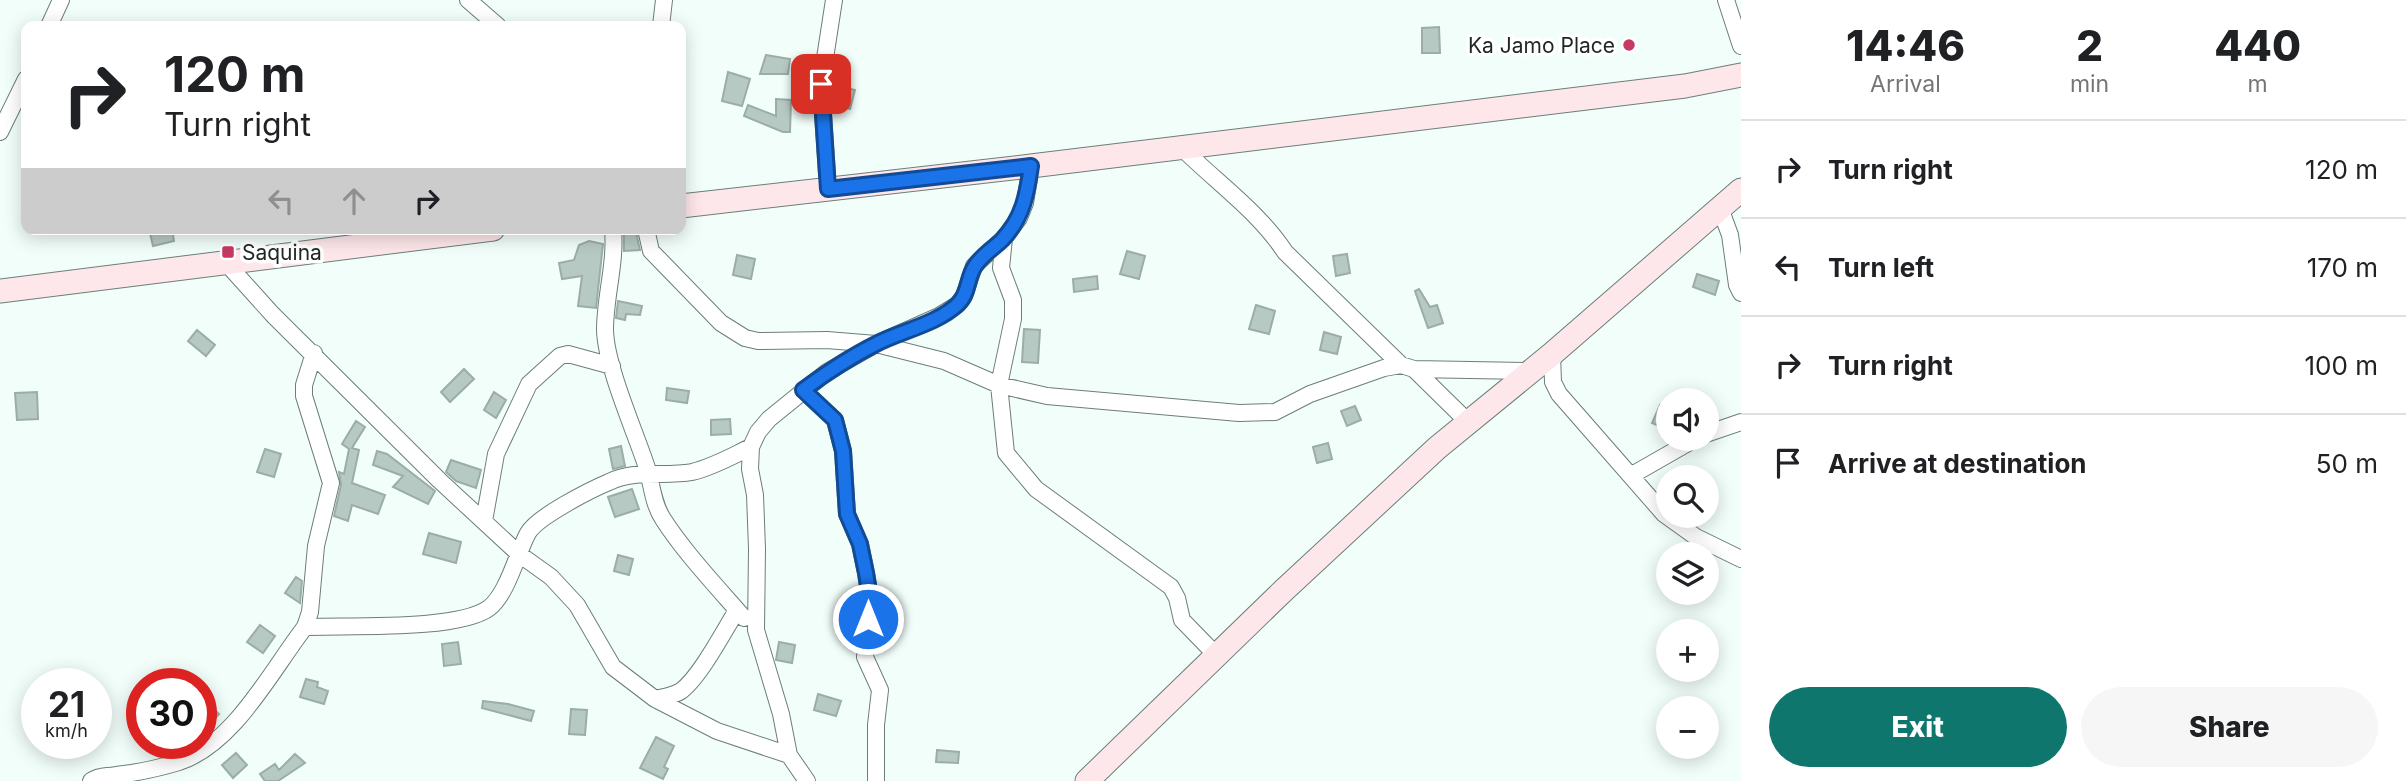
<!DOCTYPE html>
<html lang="en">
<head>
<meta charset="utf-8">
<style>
  body { margin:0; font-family:Inter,sans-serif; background:#f6f6f6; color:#202124; height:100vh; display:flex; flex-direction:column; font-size:26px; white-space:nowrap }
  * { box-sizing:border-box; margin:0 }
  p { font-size:23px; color:#757577 }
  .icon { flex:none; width:38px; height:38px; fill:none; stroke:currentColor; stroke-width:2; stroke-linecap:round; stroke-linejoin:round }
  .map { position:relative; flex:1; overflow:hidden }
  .sheet { display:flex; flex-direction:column; background:#fff; width:665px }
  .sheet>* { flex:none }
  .top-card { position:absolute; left:21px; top:21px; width:665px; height:214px; border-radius:14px; box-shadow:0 4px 18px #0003; background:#fff; color:#202124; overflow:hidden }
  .tools { position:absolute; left:1656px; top:388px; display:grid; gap:14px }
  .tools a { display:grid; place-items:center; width:63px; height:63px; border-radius:50%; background:#fff; box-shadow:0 4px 18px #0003; font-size:35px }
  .speed { position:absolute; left:21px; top:668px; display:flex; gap:14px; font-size:35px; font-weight:700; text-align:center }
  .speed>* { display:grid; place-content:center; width:91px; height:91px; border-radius:50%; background:#fff; box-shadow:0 4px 18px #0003; line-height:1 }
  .speed small { font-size:18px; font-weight:400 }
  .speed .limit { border:10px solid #d22; background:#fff; color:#111 }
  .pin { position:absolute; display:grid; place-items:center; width:60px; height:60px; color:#fff; margin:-30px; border-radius:14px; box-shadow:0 4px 10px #0006 }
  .me { position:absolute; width:77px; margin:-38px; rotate:0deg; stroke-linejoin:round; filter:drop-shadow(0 0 5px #0008) }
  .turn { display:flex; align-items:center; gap:24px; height:147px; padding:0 28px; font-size:32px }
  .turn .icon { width:91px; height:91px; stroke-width:2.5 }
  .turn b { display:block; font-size:49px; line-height:60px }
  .lanes { display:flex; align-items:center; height:66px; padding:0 28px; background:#0003; justify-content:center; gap:35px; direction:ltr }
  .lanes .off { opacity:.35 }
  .eta { display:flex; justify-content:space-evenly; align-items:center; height:119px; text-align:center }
  .eta b { font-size:42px; font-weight:800; line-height:49px }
  .action { display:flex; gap:14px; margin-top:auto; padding:14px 28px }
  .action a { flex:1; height:80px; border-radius:42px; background:#0f766e; color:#fff; font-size:28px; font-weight:800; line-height:80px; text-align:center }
  .action a+a { background:#f6f6f6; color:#202124 }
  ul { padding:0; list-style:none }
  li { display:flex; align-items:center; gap:21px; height:98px; padding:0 28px; border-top:2px solid #e0e0e0 }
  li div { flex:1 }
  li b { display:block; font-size:26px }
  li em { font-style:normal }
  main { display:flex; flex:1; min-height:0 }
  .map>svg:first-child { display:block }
</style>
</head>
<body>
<main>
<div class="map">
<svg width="1741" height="781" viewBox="0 0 1741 781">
  <rect width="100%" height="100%" fill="#f2fefa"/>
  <!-- building -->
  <path fill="#b6c9c2" stroke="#9bada7" stroke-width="2" d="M1439 27 1440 53H1422V28Z
    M766 55 790 59 788 74H760Z
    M728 72 750 79 742 106 722 101Z
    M838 86 855 90 850 109 833 104Z
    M776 99 791 100 790 132H783L744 116 748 105 776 116Z
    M149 229H172L174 241 153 246Z
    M624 232H636L640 250 624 251Z
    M589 241 603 244 596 308 578 306 582 276 562 279 559 263 574 260 579 245Z
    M1127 251 1145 256 1139 279 1120 274Z
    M1347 254 1350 273 1336 276 1333 256Z
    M737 255 755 259 751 279 733 275Z
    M1697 274 1719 281 1715 295 1693 287Z
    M1097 276 1098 289 1074 292 1073 279Z
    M1419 289 1430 307 1437 305 1443 323 1428 328 1415 291Z
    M618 301 642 306 640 315 626 314 625 320 616 318Z
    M1256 305 1275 311 1269 334 1249 329Z
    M1024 329 1040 330 1038 363 1022 362Z
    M197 330 215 345 206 356 188 341Z
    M1324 332 1341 337 1337 354 1320 350Z
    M464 369 474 379 450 402 441 392Z
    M667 388 689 391 687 403 666 400Z
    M37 392 38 419 17 420 15 393Z
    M494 392 506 400 496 418 484 410Z
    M1660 405 1668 408V430L1652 423Z
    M1355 406 1361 420 1347 426 1341 411Z
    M730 419 731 434 711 435V420Z
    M356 421 365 427 352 448 359 450 352 483 385 495 378 514 352 505 348 521 334 516 341 485 339 472 344 474 349 449 342 444Z
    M1328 443 1332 459 1317 463 1313 447Z
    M621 446 625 466 613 469 609 449Z
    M265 449 281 454 274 477 257 472Z
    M377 451 387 454 435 491 428 504 393 487 403 476 373 465Z
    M451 460 481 470 476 488 456 481 446 472Z
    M632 489 639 509 615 517 608 497Z
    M429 533 461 542 456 563 423 554Z
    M618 555 633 559 629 575 614 571Z
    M296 577 302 581 300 603 285 593Z
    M260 625 275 636 263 653 247 642Z
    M458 642 461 664 444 666 442 644Z
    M779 642 795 645 792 663 776 660Z
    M306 679 318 682 317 687 328 691 324 704 300 697Z
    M818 694 841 701 836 716 814 710Z
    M483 701 508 704 534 711 531 721 482 708Z
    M206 702 219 714 201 734V707Z
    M571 709 587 710 585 735 569 734Z
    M656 737 674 746 664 767 668 769 663 779 640 768Z
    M937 750 959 752 958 763 936 762Z
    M236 753 247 765 233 778 222 765Z
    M295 754 305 763 278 781H265L260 774 275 764 279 770Z"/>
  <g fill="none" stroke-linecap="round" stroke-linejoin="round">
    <defs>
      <path id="street" d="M468 0 498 26
        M1726 0 1741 46
        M49 26 61 0
        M661 26 664 0
        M0 132 26 79
        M1182 148C1216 182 1258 211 1285 252L1401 365
        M828 189 821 84 834 0
        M1720 208 1730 235 1737 285 1741 293
        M613 229C616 264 605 296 605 330 606 367 635 431 647 468 652 485 653 504 663 519 684 552 718 588 744 618
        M646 229 651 251 721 323 745 338 758 341 827 340 876 344 944 361 999 385 1047 396 1239 413 1275 412 1310 394 1384 368 1401 365 1414 369 1531 371
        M1004 238 1001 268 1013 300V319L999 385 1006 453 1036 489 1171 587 1177 598 1182 620 1216 655
        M227 264 273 315 439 480 519 554 551 577 577 605 613 667 655 699C664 697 673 696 681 691 700 677 724 631 737 610
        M1552 354 1553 382 1559 394 1664 514 1696 537 1741 559
        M1414 369 1467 421
        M803 390 835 420 843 451 847 514 860 544 866 573 870 598 865 657 880 690 876 725V781
        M1706 434 1741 422
        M1632 475 1695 439
        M484 521 496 454 529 384 560 356 568 354 612 366
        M305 627C346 625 458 631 489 608 508 593 517 553 528 533 537 517 590 490 609 482 635 469 665 477 692 472 713 467 732 456 751 447
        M655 699 717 731 789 755
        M91 781C100 775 106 777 116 775 136 773 159 768 179 762 234 744 271 671 305 627L310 612 316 546 331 483 304 396V385L314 353
        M807 781 789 755 781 714 756 630 757 549 755 495 750 469 751 447 758 432 769 419 827 372 876 344 939 316 957 305 964 296 974 266 1004 238 1019 218 1025 203 1031 166"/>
      <path id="secondary" d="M681 206 1031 166 1685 86 1741 75
        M0 291 493 229
        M1087 781 1283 591 1437 448 1552 354 1741 190"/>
    </defs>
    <!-- street casing -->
    <use href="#street" stroke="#6c7e78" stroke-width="18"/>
    <!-- secondary casing -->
    <use href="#secondary" stroke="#6c7e78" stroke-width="25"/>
    <!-- street -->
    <use href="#street" stroke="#fff" stroke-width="16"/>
    <!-- secondary -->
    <use href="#secondary" stroke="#fee7eb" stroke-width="23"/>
  </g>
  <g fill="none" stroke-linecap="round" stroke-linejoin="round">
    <defs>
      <path id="route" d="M821 84 828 189 1031 166C1027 194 1023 218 1002 240 994 248 982 255 975 266 967 277 969 294 958 304 937 324 901 331 876 344 850 357 826 373 803 390L835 420 843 451 847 514 860 544 866 573 870 598 868 619"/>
    </defs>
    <!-- route casing -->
    <use href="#route" stroke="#114b97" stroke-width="18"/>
    <!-- route -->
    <use href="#route" stroke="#1a73e8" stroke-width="12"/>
  </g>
  <!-- markers -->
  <g fill="#c73962" stroke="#fff" stroke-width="2.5">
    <circle cx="1629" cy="45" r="7"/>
    <rect x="221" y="245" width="14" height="14" rx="3.5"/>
  </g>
  <g text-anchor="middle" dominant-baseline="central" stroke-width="7" stroke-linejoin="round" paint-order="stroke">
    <!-- poi labels -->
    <g font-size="21" fill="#1f2623" stroke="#fff" text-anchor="end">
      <text x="1615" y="45">Ka Jamo Place</text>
      <text x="242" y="252" text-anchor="start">Saquina</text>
    </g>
  </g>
</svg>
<div class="tools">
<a><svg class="icon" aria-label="sound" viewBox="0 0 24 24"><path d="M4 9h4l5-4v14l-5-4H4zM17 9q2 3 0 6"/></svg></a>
<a><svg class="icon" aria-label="search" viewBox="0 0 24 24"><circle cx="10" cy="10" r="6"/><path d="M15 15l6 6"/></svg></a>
<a><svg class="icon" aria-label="layers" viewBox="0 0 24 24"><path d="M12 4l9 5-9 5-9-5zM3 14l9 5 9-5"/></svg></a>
<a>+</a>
<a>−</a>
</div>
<div class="speed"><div>21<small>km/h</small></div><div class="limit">30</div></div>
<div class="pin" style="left:821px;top:84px;background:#d93025"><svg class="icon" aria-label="arrive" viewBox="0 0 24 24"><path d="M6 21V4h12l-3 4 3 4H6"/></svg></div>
<svg class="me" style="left:868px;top:619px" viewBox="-20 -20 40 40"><circle r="17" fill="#1a73e8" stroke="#fff" stroke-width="3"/><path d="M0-11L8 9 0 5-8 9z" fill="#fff"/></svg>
<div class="top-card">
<div class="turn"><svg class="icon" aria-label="right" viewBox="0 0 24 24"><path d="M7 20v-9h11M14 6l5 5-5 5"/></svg><div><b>120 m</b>Turn right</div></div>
<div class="lanes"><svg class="icon off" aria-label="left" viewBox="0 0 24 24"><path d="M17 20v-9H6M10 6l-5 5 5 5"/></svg><svg class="icon off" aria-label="ahead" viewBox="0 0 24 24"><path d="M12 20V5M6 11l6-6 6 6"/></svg><svg class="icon" aria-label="right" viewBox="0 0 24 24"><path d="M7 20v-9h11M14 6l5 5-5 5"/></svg></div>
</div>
</div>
<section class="sheet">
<div class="eta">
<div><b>14:46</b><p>Arrival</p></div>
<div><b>2</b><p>min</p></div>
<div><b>440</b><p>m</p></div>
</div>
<ul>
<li><svg class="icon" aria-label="right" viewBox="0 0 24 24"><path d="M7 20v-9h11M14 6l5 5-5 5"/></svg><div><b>Turn right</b></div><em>120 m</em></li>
<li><svg class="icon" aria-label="left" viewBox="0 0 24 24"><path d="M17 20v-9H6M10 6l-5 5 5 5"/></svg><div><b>Turn left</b></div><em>170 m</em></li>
<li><svg class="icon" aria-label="right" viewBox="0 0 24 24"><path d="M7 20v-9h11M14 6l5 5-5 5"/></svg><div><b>Turn right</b></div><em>100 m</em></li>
<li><svg class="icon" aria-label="arrive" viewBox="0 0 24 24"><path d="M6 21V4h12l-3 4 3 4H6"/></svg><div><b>Arrive at destination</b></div><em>50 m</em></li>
</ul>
<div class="action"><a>Exit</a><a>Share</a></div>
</section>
</main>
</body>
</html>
